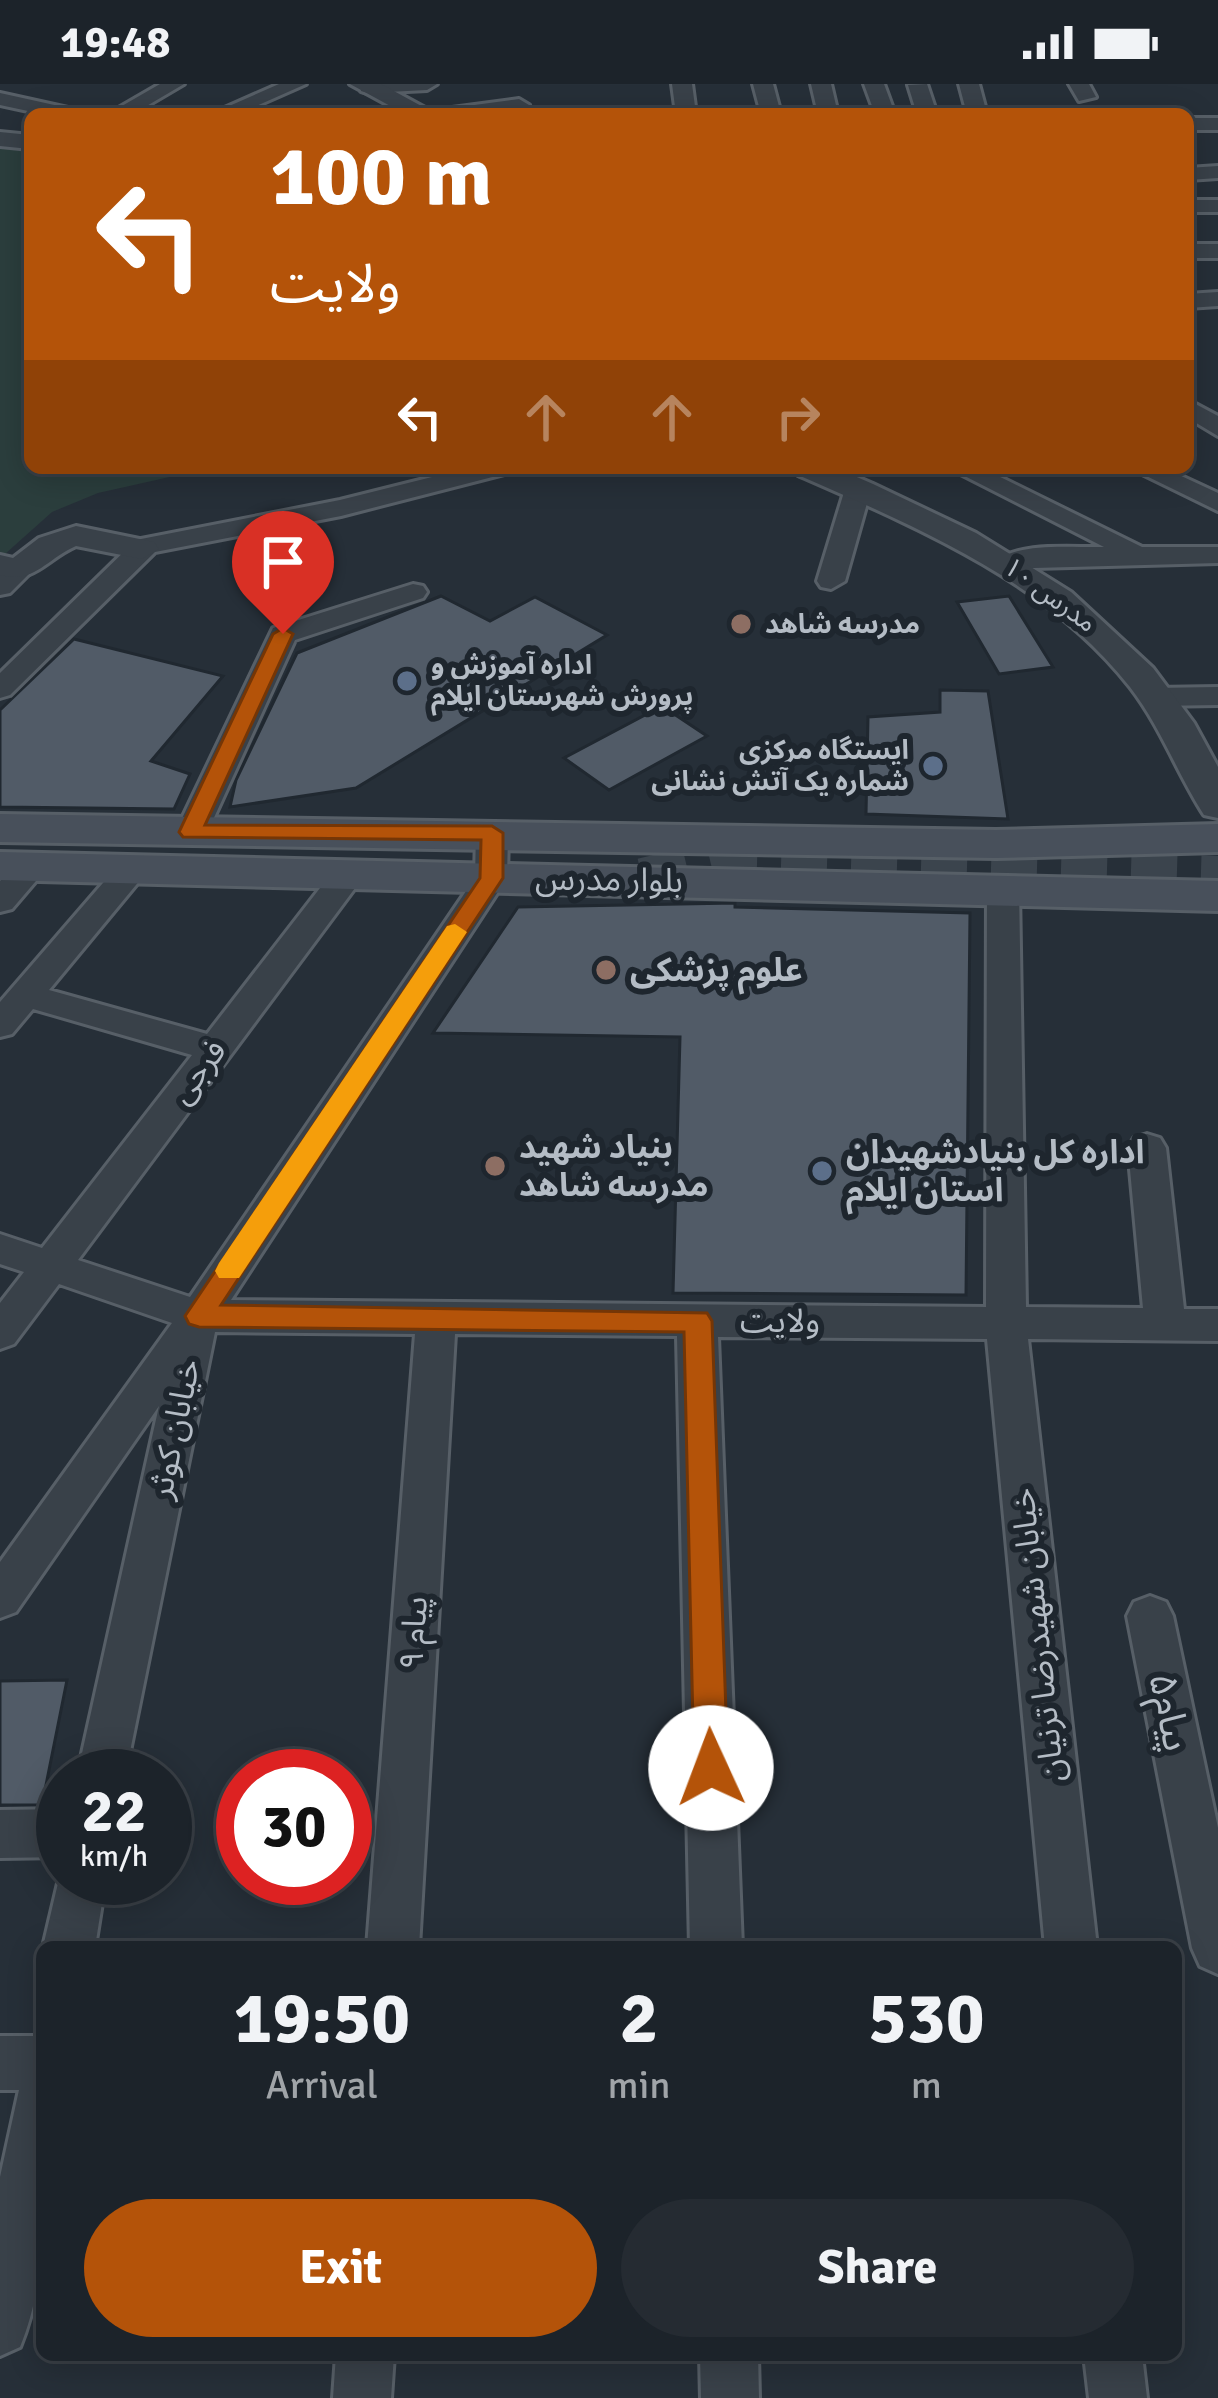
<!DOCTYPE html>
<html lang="en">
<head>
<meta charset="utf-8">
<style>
  body { margin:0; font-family:Signika,"Noto Sans Arabic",sans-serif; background:#252b32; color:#f1f3f6; height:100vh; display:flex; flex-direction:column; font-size:45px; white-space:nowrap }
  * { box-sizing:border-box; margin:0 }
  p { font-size:39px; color:#a0a4a8 }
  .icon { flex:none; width:66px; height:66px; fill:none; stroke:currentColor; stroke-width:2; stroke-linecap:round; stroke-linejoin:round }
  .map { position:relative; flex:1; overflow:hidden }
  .details { position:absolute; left:36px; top:1857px; width:1146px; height:420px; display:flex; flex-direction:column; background:#1c232a; border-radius:18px; box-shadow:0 6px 30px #0003,0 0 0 3px #3a4047 }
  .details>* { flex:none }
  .guide { position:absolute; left:24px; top:24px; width:1170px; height:366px; border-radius:18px; box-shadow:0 6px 30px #0003,0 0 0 3px #3a4047; background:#b45309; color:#fff; overflow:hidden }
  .speed { position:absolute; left:36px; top:1665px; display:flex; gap:24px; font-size:60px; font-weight:700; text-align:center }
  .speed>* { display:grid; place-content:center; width:156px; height:156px; border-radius:50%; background:#1c232a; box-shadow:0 6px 30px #0003,0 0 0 3px #3a4047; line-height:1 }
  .speed small { font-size:30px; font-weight:400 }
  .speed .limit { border:18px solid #d22; background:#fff; color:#111 }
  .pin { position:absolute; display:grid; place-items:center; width:102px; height:102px; color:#fff; margin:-123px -51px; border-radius:50% 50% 50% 0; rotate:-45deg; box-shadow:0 0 12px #0007 }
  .pin .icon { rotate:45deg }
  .me { position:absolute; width:132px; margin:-66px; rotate:358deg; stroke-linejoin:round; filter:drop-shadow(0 0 9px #0008) }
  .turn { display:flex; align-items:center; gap:42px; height:252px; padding:0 48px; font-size:54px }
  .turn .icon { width:156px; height:156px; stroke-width:2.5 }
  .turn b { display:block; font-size:84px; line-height:102px }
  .lanes { display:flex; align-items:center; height:114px; padding:0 48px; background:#0003; justify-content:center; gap:60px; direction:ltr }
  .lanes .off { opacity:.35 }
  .eta { display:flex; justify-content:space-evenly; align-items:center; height:204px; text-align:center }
  .eta b { font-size:72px; font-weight:800; line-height:84px }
  .cta { display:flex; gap:24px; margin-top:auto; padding:24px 48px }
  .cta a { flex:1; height:138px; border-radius:72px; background:#b45309; color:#fff; font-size:48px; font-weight:800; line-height:138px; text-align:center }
  .cta a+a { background:#252b32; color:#f1f3f6 }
  .status { display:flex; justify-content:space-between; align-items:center; height:84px; padding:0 60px; background:#1c232a; direction:ltr }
  .status svg { height:33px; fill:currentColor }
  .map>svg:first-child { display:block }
</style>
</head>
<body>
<div class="status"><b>19:48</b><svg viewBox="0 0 49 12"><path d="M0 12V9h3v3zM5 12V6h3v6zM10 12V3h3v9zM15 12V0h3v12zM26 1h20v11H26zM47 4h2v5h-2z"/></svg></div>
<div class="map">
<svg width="1218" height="2314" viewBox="0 0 1218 2314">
  <rect width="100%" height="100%" fill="#262f38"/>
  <!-- green -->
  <path fill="#2b3e3d" d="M0 60 30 63V384H210L98 409 52 428 5 470 0 469Z"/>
  <!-- building -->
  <path fill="#515b67" stroke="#202830" stroke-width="3" d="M441 512 490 537 535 513 607 551 356 704 230 723 236 696 297 569Z
    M1009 512 1053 583 999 590 957 518Z
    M74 555 223 592 151 677 190 690 174 725 0 723V626Z
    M940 606 988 607 1008 735 866 730 868 633 940 628Z
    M662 622 707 652 609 706 564 674Z
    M735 819V823L970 829 966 1211 673 1209 680 953 433 949 518 823Z
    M67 1596 42 1721H0V1597Z"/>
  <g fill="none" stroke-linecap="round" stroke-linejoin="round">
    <!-- secondary-tunnel -->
    <path stroke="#3b444d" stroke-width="46" stroke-dasharray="46 24" stroke-linecap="butt" d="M643 797 714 780 1218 795"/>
    <defs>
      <path id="minor" d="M160 0H184L133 30H108Z
        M279 0H306L238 30H211Z
        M360 0H437L427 6 368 9 361 7Z
        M672 0H692L696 30H676Z
        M753 0H773L781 30H761Z
        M811 0H831L838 30H818Z
        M864 0H884L895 30H875Z
        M959 0H979L987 30H967Z
        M1069 0H1089L1096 13 1079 17Z
        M908 1 927 0 937 30H917Z
        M0 9 77 26 80 30H42L0 21Z
        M519 15 529 21 526 25 442 30 452 24Z
        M1188 34H1218V46H1188Z
        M1218 82V94L1188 96V84Z
        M1188 116H1218V128H1188Z
        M1188 160H1218V174H1188Z
        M1218 208V222L1188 224V210Z
        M1188 316 1218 332V352L1188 334Z
        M468 384H512L508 389 341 432 155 468 10 611 0 614V589L136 456 340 416Z
        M949 384H982L1142 463H1218V479L998 485 994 479C1018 457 1072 464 1104 463Z
        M1130 384H1164L1218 409V427Z
        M858 397 871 405 845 497 831 505 821 503 817 497 845 405Z
        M19 478 33 486 10 509 0 511V488Z
        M413 500 423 502 427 508 423 514 295 556 207 749 202 756H180L175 749 273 544Z
        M1218 603V621L1155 622 1140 613 1155 604Z
        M492 739 508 749 507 794 231 1216 986 1223 987 805 991 797H1015L1019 805 1026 1223 1143 1224 1128 1064 1134 1054 1147 1050 1160 1054 1166 1064 1184 1225H1218V1257L1028 1255 1097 1863H1045L987 1255 718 1253 742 1863H690L677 1252 455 1250 419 1863H367L415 1250 215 1248 125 1692H77L159 1322 16 1528 0 1534V1478L172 1239 59 1200 14 1260 0 1265V1219L24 1188 0 1180V1150L42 1164 192 971 33 925 12 950 0 953V918L122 777H146L150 784 49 906 207 950 334 786H358L362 793 358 800 78 1176 190 1213 475 794 476 749Z
        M31 774 43 777 47 784 12 825 0 828V797L19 777Z
        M1150 1512 1166 1518 1173 1532 1218 1744V1890L1200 1882 1192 1864 1127 1532 1134 1518Z
        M63 1725V1773L0 1774V1726Z
        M63 1778V1794H106L95 1863H43Z
        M0 1952H42C42 2049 57 2174 20 2263L0 2272V2093L19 2006H0Z
        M336 2271H394L391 2314H333Z
        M700 2271H758L759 2314H701Z
        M1084 2271H1142L1147 2314H1089Z"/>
      <path id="tertiary" d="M350 0H381L436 30H405Z
        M0 48 30 51V65L0 62Z
        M793 384H836L873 400 976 449 1071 508 1153 584 1194 639 1218 683V734L1204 731C1177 689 1161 643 1130 603 1048 498 917 443 798 391Z
        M76 442 154 458 159 465 142 475 76 462C46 475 35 500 0 491V471L13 474 39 454Z"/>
      <path id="secondary" d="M0 730 996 746 1218 740V768L996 774 0 758Z
        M0 768 1218 797V827L0 796Z"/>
    </defs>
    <!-- minor casing -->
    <use href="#minor" stroke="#575f67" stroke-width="6"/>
    <!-- tertiary casing -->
    <use href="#tertiary" stroke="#575f67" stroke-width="6"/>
    <!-- secondary casing -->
    <use href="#secondary" stroke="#575f67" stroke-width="6"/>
    <!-- minor -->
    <use href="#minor" fill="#394149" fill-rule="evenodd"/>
    <!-- tertiary -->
    <use href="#tertiary" fill="#394149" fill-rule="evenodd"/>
    <!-- secondary -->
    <use href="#secondary" fill="#48505b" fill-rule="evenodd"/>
  </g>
  <!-- route -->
  <path fill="#b45309" stroke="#753606" stroke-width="3" d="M283 544 293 550 205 741 492 742 503 749V794L221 1221 707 1229 712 1237 728 1684 723 1695 711 1700 699 1695 694 1684 684 1248 199 1243 189 1240 185 1232 480 794 481 756 183 753 179 748 273 550Z"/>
  <!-- slow -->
  <path fill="#f59e0b" d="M455 840 467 848 239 1194H219L215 1187 219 1179 447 842Z"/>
  <!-- markers -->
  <g fill="#8d6e63" stroke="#1e262e" stroke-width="4.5">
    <circle cx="741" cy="540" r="12"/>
    <circle cx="606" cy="886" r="12"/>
    <circle cx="495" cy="1082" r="12"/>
  </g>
  <g fill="#5c6f8a" stroke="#1e262e" stroke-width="4.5">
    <circle cx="407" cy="597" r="12"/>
    <circle cx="933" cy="682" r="12"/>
    <circle cx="822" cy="1087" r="12"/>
  </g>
  <g text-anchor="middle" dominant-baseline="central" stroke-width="12" stroke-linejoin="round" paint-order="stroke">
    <!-- far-street labels -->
    <g font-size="27" fill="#b4bcc5" stroke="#1e262e">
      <text transform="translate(1050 511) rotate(36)">مدرس ۱۰</text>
    </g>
    <!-- far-poi labels -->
    <g font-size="27" font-weight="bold" fill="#b4bcc5" stroke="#1e262e" text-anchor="start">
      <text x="765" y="540">مدرسه شاهد</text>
      <text x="431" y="581">اداره آموزش و<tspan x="431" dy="31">پرورش شهرستان ایلام</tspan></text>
      <text x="909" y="666" text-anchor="end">ایستگاه مرکزی<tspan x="909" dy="31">شماره یک آتش نشانی</tspan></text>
    </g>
    <!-- street labels -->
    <g font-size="33" fill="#b4bcc5" stroke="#1e262e">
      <text transform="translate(609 796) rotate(1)">بلوار مدرس</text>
      <text transform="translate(198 988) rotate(-53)">فرجی</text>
      <text x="780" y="1237">ولایت</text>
      <text transform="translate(175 1345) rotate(-78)">خیابان کوثر</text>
      <text transform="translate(414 1549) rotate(-86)">پیام ۹</text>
      <text transform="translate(1038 1551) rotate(-96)">خیابان شهیدرضا ترنیان</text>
    </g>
    <!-- poi labels -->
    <g font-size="33" font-weight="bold" fill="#b4bcc5" stroke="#1e262e" text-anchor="start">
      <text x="630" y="886">علوم پزشکی</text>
      <text x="519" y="1063">بنیاد شهید<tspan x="519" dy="38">مدرسه شاهد</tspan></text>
      <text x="846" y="1068">اداره کل بنیادشهیدان<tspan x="846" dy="38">استان ایلام</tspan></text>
    </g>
    <!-- near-street labels -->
    <g font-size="39" fill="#b4bcc5" stroke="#1e262e">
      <text transform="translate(1170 1628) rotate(78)">پیام۵</text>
    </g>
  </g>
</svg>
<div class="speed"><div>22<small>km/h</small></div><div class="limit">30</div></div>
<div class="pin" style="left:283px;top:550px;background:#d93025"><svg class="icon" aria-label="arrive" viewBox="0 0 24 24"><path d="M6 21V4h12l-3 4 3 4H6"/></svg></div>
<svg class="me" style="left:711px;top:1684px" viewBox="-20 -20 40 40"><circle r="19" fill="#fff"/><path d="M0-13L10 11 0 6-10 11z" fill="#b45309"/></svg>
<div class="guide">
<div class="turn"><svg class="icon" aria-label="left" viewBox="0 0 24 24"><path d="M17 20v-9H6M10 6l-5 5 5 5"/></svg><div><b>100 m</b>ولایت</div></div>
<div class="lanes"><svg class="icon" aria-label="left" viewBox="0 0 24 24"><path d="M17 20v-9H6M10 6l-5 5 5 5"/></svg><svg class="icon off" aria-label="ahead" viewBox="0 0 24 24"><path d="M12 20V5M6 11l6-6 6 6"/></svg><svg class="icon off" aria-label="ahead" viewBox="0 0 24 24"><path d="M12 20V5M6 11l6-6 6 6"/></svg><svg class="icon off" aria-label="right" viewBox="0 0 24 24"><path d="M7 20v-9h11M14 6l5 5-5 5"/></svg></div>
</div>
<section class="details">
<div class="eta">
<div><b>19:50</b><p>Arrival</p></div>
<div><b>2</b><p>min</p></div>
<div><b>530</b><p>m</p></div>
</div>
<div class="cta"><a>Exit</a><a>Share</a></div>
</section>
</div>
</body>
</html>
